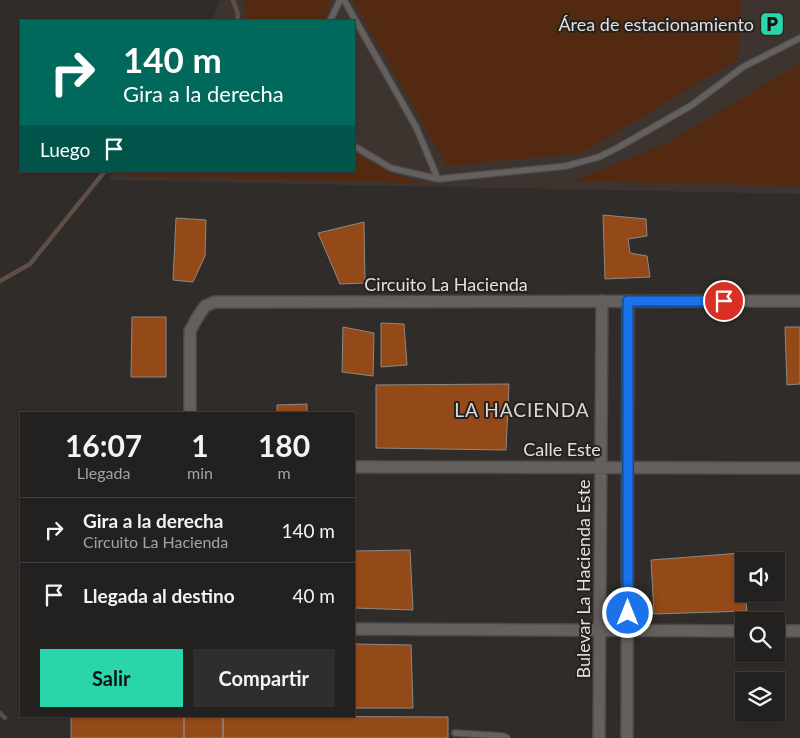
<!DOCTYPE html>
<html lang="es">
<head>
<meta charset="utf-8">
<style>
  body { margin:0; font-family:Lato,sans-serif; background:#2f2e2d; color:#f1f3f6; height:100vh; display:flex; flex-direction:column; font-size:19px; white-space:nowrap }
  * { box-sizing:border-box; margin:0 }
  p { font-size:16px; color:#a3a3a5 }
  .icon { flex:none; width:28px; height:28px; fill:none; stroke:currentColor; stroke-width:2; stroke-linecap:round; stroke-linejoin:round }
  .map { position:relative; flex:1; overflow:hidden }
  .sheet { position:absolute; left:20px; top:412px; width:335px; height:305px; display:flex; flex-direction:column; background:#232120; border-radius:0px; box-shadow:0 1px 4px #0004,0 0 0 1px #403e3e }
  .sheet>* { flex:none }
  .hud { position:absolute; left:20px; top:20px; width:335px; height:152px; border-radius:0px; box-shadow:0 1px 4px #0004,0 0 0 1px #403e3e; background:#00695c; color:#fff; overflow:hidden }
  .fabs { position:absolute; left:735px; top:552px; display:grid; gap:10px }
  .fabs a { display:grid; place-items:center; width:50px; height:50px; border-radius:0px; background:#232120; box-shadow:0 1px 4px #0004,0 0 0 1px #403e3e; font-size:25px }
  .pin { position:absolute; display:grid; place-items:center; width:42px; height:42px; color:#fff; margin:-21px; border:2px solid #fff; border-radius:50%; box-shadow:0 1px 5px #0007 }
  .me { position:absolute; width:55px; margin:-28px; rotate:0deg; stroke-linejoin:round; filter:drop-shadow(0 0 4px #0008) }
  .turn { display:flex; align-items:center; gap:18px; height:105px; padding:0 20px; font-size:22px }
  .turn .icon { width:65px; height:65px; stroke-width:2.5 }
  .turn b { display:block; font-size:35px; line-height:42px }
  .then { display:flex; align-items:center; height:48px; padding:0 20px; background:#0003; gap:10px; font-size:19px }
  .eta { display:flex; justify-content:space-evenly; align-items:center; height:85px; text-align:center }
  .eta b { font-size:30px; font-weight:700; line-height:35px }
  .button { display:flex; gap:10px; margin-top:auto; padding:10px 20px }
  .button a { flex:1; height:58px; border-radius:0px; background:#2bd5ac; color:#111; font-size:20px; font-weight:700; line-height:58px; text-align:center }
  .button a+a { background:#2f2e2d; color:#f1f3f6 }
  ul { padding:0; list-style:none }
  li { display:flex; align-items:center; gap:15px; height:65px; padding:0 20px; border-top:1px solid #403e3e }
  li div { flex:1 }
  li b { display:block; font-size:19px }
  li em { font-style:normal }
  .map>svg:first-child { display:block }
</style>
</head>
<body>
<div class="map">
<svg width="800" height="738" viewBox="0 0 800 738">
  <rect width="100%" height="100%" fill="#2f2c2a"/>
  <!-- built -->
  <path fill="#3d3430" d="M220 0H800V194L108 180 115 171H354V21H212Z"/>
  <!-- green -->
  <path fill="#532a11" d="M244 0H331L325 21H245Z
    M353 0H741L738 59 582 153 447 166Z
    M800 63V186L573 181 669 142Z
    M354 152 388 172 424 183 121 176 124 171H354Z"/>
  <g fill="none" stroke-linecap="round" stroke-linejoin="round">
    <!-- stream -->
    <path stroke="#5f4e45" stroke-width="4.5" d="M233 0 238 14 237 21
      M0 281 30 264 105 171
      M0 713 5 718"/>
  </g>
  <!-- building -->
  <path fill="#934918" stroke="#8d8987" d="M603 215 646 219 647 236 628 239 630 253 647 256 650 277 605 279Z
    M176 218 206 220 205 256 193 282 173 280Z
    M364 222 365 283 340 284 318 233Z
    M132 317H166V377H131Z
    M381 323 404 324 407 365 381 367Z
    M343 327 374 333 373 376 342 372Z
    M785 327H800V384L787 385Z
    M509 384 506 450 376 448V385Z
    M307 404V414H277V405Z
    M410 550 413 610 354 608V551Z
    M741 553 744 594H745L747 611 654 614 651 560Z
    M354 644 411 645 413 708H354Z
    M71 716H184V738H71Z
    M184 716H223V738H184Z
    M223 716 448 717V738H223Z"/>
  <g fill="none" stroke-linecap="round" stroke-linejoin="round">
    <defs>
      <path id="lane" d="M344 0 416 127 438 179
        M330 21 340 0
        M354 146 391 168 438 179 566 166 599 157 619 147 692 105 743 67 800 38
        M455 733 503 736 507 738"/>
      <path id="street" d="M190 414V331L197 318 205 306 215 302 800 301
        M354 467 800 468
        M354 629 744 631
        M776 631H800
        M599 738 602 301
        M627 738 628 301"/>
    </defs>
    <!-- lane casing -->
    <use href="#lane" stroke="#4c4948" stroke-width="8"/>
    <!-- street casing -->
    <use href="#street" stroke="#4c4948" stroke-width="14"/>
    <!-- lane -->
    <use href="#lane" stroke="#64605e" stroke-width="5.5"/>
    <!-- street -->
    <use href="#street" stroke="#64605e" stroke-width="11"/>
  </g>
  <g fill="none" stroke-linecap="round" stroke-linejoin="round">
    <defs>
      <path id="route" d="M628 613V301H724"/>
    </defs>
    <!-- route casing -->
    <use href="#route" stroke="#114b97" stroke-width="12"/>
    <!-- route -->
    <use href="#route" stroke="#1a73e8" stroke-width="9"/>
  </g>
  <!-- icons -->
  <defs>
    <symbol id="parking-square" viewBox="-11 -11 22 22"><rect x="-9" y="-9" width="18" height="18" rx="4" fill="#2bd5ac" stroke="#252220"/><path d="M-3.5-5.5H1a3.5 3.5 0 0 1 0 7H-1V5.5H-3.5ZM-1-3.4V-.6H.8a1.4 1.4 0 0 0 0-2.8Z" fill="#111"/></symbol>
  </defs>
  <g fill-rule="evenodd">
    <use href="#parking-square" x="758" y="10" width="28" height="28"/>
  </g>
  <g text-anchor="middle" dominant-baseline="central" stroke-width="4" stroke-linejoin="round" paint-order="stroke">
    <!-- poi labels -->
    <g font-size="18" fill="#e2e0df" stroke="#252220" text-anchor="end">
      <text x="754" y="24">Área de estacionamiento</text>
    </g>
    <!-- street labels -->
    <g font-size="18" fill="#e2e0df" stroke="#252220">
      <text x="446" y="284">Circuito La Hacienda</text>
      <text x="562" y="449">Calle Este</text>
      <text transform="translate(583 579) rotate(-90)">Bulevar La Hacienda Este</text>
    </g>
    <!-- neighbourhood labels -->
    <g font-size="19" letter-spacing="1" fill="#ddd8d6" stroke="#252220">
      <text x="522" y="409">LA HACIENDA</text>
    </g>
  </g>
</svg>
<div class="fabs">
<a><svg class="icon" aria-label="sound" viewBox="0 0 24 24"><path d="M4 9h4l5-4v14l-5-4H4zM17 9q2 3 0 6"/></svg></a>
<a><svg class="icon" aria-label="search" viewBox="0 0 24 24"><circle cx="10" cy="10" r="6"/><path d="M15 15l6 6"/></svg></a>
<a><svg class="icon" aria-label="layers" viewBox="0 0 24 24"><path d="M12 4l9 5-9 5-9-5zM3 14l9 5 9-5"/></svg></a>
</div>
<div class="pin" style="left:724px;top:301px;background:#d93025"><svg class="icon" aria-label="arrive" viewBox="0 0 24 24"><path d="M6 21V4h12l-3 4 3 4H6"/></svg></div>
<svg class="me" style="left:628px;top:613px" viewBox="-20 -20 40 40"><circle r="17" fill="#1a73e8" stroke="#fff" stroke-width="3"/><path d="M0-11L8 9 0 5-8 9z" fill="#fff"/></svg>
<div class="hud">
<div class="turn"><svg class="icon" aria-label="right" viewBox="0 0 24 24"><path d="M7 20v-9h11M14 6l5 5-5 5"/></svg><div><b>140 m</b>Gira a la derecha</div></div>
<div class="then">Luego<svg class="icon" aria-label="arrive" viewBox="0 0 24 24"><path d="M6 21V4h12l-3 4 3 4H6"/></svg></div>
</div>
<section class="sheet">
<div class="eta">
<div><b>16:07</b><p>Llegada</p></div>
<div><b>1</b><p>min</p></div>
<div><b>180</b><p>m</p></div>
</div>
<ul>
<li><svg class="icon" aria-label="right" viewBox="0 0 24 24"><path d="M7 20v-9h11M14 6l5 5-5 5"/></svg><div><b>Gira a la derecha</b><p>Circuito La Hacienda</p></div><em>140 m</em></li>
<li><svg class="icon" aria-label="arrive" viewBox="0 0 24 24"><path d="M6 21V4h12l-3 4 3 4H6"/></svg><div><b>Llegada al destino</b></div><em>40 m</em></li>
</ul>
<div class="button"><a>Salir</a><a>Compartir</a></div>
</section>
</div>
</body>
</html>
